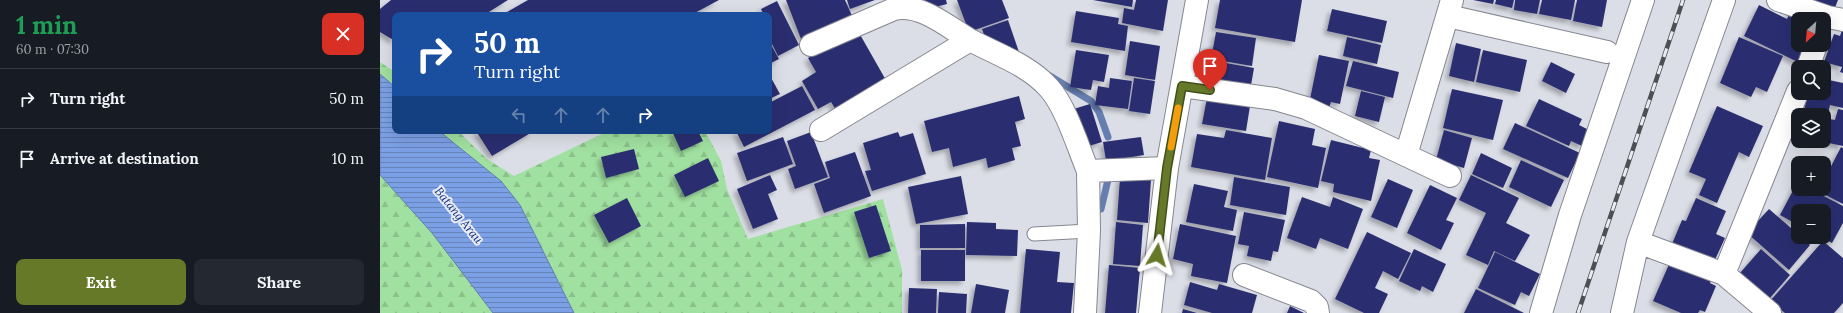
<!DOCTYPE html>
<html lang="en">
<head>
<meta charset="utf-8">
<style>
  body { margin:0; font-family:Lora,serif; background:#242831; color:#f1f3f6; height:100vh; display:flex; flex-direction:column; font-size:15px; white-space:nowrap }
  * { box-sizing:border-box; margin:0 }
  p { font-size:13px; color:#9ea1a6 }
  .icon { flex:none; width:22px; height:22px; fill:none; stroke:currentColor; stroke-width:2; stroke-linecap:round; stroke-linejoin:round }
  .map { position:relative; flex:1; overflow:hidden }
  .drawer { display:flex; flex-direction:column; background:#171b24; width:380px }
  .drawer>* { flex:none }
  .top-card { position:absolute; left:12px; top:12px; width:380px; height:122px; border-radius:8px; box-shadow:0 4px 16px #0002; background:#1a4fa0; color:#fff; overflow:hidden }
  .needle { width:26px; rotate:206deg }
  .controls { position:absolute; left:1411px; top:12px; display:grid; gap:8px }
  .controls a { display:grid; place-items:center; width:40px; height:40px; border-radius:8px; background:#171b24; box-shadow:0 4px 16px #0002; font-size:20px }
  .pin { position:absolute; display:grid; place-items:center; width:34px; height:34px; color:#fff; margin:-41px -17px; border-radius:50% 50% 50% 0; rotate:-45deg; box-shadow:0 0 4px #0007 }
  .pin .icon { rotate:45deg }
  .me { position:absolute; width:44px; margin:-22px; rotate:7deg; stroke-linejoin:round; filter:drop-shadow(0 0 3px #0008) }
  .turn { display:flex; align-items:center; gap:14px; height:84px; padding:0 16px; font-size:18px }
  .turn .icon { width:52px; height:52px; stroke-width:2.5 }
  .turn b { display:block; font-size:28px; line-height:34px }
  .lanes { display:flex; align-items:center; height:38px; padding:0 16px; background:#0003; justify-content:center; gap:20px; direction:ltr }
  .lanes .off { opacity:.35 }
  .round { display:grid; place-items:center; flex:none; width:42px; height:42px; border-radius:8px; background:#242831 }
  .headline { display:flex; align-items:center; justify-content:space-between; height:68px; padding:0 16px }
  h1 { font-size:24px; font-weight:700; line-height:30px; color:#1e9e55 }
  .cta { display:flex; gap:8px; margin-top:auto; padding:8px 16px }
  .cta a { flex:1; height:46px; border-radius:8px; background:#657929; color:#fff; font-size:16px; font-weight:700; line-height:46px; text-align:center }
  .cta a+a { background:#242831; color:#f1f3f6 }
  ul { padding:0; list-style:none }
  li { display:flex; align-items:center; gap:12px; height:60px; padding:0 16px; border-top:1px solid #363941 }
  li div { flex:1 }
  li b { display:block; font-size:15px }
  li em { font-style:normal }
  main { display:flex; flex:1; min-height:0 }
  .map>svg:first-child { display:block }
</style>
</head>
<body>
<main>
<section class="drawer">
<div class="headline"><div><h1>1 min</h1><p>60 m · 07:30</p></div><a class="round" style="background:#d93025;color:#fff"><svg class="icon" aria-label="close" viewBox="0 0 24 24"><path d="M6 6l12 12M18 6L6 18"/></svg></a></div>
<ul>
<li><svg class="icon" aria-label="right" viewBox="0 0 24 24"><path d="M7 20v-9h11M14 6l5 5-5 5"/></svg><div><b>Turn right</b></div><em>50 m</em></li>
<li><svg class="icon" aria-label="arrive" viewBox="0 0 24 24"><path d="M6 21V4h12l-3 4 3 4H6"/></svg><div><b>Arrive at destination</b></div><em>10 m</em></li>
</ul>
<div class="cta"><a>Exit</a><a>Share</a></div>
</section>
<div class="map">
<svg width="1463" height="313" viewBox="0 0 1463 313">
  <defs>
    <pattern id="forest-firs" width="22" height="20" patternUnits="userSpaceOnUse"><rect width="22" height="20" fill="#a0e0a0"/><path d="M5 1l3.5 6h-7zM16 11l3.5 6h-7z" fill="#8ac08a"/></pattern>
    <pattern id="water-rules" width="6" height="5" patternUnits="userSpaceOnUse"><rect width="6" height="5" fill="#7ca0e5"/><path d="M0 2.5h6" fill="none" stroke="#6683ba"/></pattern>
    <filter id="shadow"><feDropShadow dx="-3.5" dy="3.5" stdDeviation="2" flood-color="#0004"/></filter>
  </defs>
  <rect width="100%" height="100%" fill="#dcdee7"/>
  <!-- forest -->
  <path fill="url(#forest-firs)" d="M0 62 15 72V131H78L107 159 134 176 228 131H325L341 161 347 189 368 239 503 199 522 270V313H0Z"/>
  <!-- water -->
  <path fill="url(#water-rules)" stroke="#657eaf" d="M0 74 15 87V131H59L121 181 140 205 194 313H113L52 233 0 175Z"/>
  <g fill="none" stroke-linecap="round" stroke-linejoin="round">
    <!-- stream -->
    <path stroke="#657eaf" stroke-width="7" d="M670 76 711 101 719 112 728 137
      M721 209 728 180"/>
  </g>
  <!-- building -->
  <path fill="#2c2f6f" filter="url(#shadow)" d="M11 0H128L104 15H15V41L0 32V9Z
    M148 0H339L311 15H122Z
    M406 0H465L473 18 421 39Z
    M467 0H495L470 9Z
    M545 0H566L567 4 547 9Z
    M577 0H622L629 18 589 32Z
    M713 0H753L752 7Z
    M756 0H788L783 31 742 23 744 8 754 10Z
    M840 0H922L915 42 835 28Z
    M1093 0H1114L1113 4Z
    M1116 0H1134L1132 8 1115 4Z
    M1135 0H1160L1157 14 1134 10Z
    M1162 0H1195L1191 20 1159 14Z
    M1197 0H1227L1222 27 1193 21Z
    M1430 0H1458L1454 10Z
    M397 1 419 45 398 56 389 38V15H384L381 9Z
    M1379 5 1407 19 1410 12 1425 19H1418V45H1431L1422 64 1364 36Z
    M952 9 1007 21 1002 43 947 31Z
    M696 11 739 18 738 24 748 26 745 51 691 42Z
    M628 20 639 52 624 57 608 46 602 29Z
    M1463 27V73L1460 72 1462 67 1444 62 1454 34 1460 36Z
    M478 31 507 82 456 110 451 102 438 109 422 81 436 72 428 58Z
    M836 32 876 38 872 66 831 59Z
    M967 37 1001 45 997 64 963 56Z
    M1359 37 1403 56 1387 92 1376 87 1371 97 1340 83Z
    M389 41 399 59 389 64Z
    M750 41 780 46 775 80 745 75Z
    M1076 43 1101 49 1094 82 1069 76Z
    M696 50 729 55 724 82 713 80 711 90 690 87Z
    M1103 50 1147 60 1140 92 1096 82Z
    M939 55 969 61 960 104 951 102 949 108 929 104Z
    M829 60 874 68 870 91 825 84Z
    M973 61 1019 72 1013 98 966 86Z
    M1171 62 1195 74 1186 93 1162 81Z
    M389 74 400 94 389 99Z
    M730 78 752 81 748 109 715 105 718 86 729 88Z
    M754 78 775 81 770 114 749 111Z
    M1444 79 1463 83V108L1450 105 1448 114 1439 112 1438 115H1423L1428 93H1444Z
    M422 86 435 110 364 147 356 131H389V103Z
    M1072 89 1123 100 1113 140 1063 128Z
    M981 91 1005 97 999 122 975 116Z
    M639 96 645 119 635 122 641 146 632 148 635 160 608 168 606 158 573 167 569 148 552 152 544 121Z
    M827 98 870 106 866 131 822 124Z
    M1159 99 1202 119 1199 125 1209 130 1202 146 1191 141 1189 146 1146 126Z
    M710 104 722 142 699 149 687 111Z
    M1337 106 1383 126 1369 157 1359 152 1337 203 1319 195 1326 179 1309 172Z
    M1458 109 1463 110V146L1444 142V118L1455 120Z
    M899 121 935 129 932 145 946 148 938 188 887 177Z
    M1135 123 1200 153 1188 178 1123 149Z
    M846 130 892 138 885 180 811 167 817 134 844 138Z
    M1064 130 1092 138 1084 168 1056 160Z
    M96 131H154L112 156Z
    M292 131H318L323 141 301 151Z
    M431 132 448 177 415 189 408 169 416 166 407 141Z
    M518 132 520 137 533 133 546 174 492 191 485 171 491 170 483 143Z
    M403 137 413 164 367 181 357 153Z
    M761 137 764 155 726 161 723 142Z
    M951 140 991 150 989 158 1000 160 991 201 953 192 954 184 941 181Z
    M1461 147 1463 148V204L1438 191 1439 189H1444V180Z
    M254 149 259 169 226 178 221 157Z
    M475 152 491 196 444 213 434 184 450 178 445 162Z
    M1101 153 1132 168 1123 188 1092 174Z
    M328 158 339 181 305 197 294 175Z
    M1141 160 1184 180 1171 207 1129 187Z
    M390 175 397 190 388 194 398 219 373 229 357 189Z
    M1091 175 1139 198 1126 223 1150 235 1135 261 1114 251 1108 265 1086 255 1106 213 1079 200Z
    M581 176 588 214 536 224 528 187Z
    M854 177 910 187 906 215 850 205Z
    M740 178 771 180 768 223 737 220Z
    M1008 179 1033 190 1017 228 991 217Z
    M1418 181V189H1430L1463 206V223L1452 243 1441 237H1444V211H1418V225L1400 215Z
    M814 184 848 191 844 207 857 210 853 231 806 222Z
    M1050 185 1077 198 1066 220 1074 223 1061 250 1027 233Z
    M922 197 950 207 953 197 983 209 968 249 940 238 936 249 907 238Z
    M247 198 261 226 229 243 214 215Z
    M1316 198 1346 211 1336 234 1345 238 1334 262 1292 244 1302 220 1306 221Z
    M496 205 511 251 489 258 474 212Z
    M1389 209 1418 234V237H1422L1430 245 1409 270 1367 233Z
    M864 212 905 220 898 252 893 251 891 261 867 256 869 246 858 244Z
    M587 222 616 223V229L638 230 637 256 586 255Z
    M736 222 763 225 760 266 733 264Z
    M585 224V248H540V225Z
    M800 224 856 236 847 283 811 276 813 264 793 259Z
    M987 232 1031 253 1018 279 1003 271 995 288 1008 294 999 313H984L955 299Z
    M1443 241 1463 258V303L1454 313H1405L1390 301Z
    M646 249 680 252 677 282 694 283 691 313H640Z
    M1034 249 1066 264 1053 292 1042 286 1040 291 1019 281Z
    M1381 249 1410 275 1390 298 1360 273Z
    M541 250H585V281H541Z
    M1115 252 1160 274 1149 296 1141 292 1135 305 1098 288Z
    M1290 262 1332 276 1330 283 1336 286 1325 312 1320 310 1318 313H1301L1273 301Z
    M729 265 760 268 756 313H725Z
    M810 282 837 290 839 284 877 295 872 313H832L804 305Z
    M596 284 629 290 625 313H591Z
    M529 288 557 289 556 313H528Z
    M1096 289 1144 313H1084Z
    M559 292 587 294 586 313H558Z
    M910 306 924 313H907Z
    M803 309 817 313H802Z"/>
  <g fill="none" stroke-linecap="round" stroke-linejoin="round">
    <defs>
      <path id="lane" d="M654 234 709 231"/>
      <path id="street" d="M1398 0 1448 17 1463 20
        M1068 16 1227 52
        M431 45 514 9C541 3 568 27 590 40
        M1428 67 1436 45
        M802 86 895 99 926 108 1070 176
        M441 130 590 40C616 54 649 65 669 88 686 107 698 147 708 171L787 168
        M1026 155 1072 0
        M1258 242 1344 274 1390 313
        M1344 274 1418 91
        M864 275 931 301 937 307 938 313
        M705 313 709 231 708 171
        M1161 313 1190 215 1263 0
        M1242 313 1258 242 1344 0"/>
      <path id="secondary" d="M770 313 787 168 817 0"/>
    </defs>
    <!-- lane casing -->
    <use href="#lane" stroke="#85878f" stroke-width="15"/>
    <!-- street casing -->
    <use href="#street" stroke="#85878f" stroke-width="24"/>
    <!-- secondary casing -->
    <use href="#secondary" stroke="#85878f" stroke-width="24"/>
    <!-- lane -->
    <use href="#lane" stroke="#fff" stroke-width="13"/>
    <!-- street -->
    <use href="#street" stroke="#fff" stroke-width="22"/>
    <!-- secondary -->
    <use href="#secondary" stroke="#fff" stroke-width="22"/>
    <defs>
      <path id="rail" d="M1198 313 1303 0"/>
    </defs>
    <!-- rail casing -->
    <use href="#rail" stroke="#4e4f53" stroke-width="4.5"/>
    <!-- rail -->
    <use href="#rail" stroke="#e9ebf4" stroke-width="3" stroke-dasharray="9" stroke-linecap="butt"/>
  </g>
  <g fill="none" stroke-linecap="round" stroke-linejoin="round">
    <defs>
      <path id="route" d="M777 255 787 168 802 86 830 90"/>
    </defs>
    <!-- route casing -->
    <use href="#route" stroke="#424f1b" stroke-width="10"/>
    <!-- route -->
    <use href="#route" stroke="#657929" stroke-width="7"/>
    <!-- slow -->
    <path stroke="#f59e0b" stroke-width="7" d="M791 147 798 108"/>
  </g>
  <g text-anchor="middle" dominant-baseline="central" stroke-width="4" stroke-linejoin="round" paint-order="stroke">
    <!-- water labels -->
    <g font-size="12" font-style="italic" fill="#062b79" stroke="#e9ebf4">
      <text transform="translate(79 215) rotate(51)">Batang Arau</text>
    </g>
  </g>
</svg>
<div class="controls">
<a><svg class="needle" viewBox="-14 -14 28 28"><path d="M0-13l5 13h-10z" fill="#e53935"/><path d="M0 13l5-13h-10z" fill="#9ea1a6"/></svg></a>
<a><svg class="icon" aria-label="search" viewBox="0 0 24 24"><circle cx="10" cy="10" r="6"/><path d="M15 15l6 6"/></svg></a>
<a><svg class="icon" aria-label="layers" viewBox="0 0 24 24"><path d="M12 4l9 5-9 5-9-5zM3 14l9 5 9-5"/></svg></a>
<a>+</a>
<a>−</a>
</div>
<div class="pin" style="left:830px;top:90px;background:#d93025"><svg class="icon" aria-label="arrive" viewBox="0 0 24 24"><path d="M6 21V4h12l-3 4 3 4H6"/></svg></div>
<svg class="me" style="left:777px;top:255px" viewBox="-20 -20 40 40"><path d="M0-17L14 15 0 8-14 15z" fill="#657929" stroke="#fff" stroke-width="4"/></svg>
<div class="top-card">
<div class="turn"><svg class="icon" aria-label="right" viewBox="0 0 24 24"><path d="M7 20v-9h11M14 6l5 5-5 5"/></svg><div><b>50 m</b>Turn right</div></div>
<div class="lanes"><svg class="icon off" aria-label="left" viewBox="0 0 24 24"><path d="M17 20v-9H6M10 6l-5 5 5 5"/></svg><svg class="icon off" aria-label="ahead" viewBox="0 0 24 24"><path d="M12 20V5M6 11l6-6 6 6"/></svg><svg class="icon off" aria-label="ahead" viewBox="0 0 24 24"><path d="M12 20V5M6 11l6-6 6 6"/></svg><svg class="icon" aria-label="right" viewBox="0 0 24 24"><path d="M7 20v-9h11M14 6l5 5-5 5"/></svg></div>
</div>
</div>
</main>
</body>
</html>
